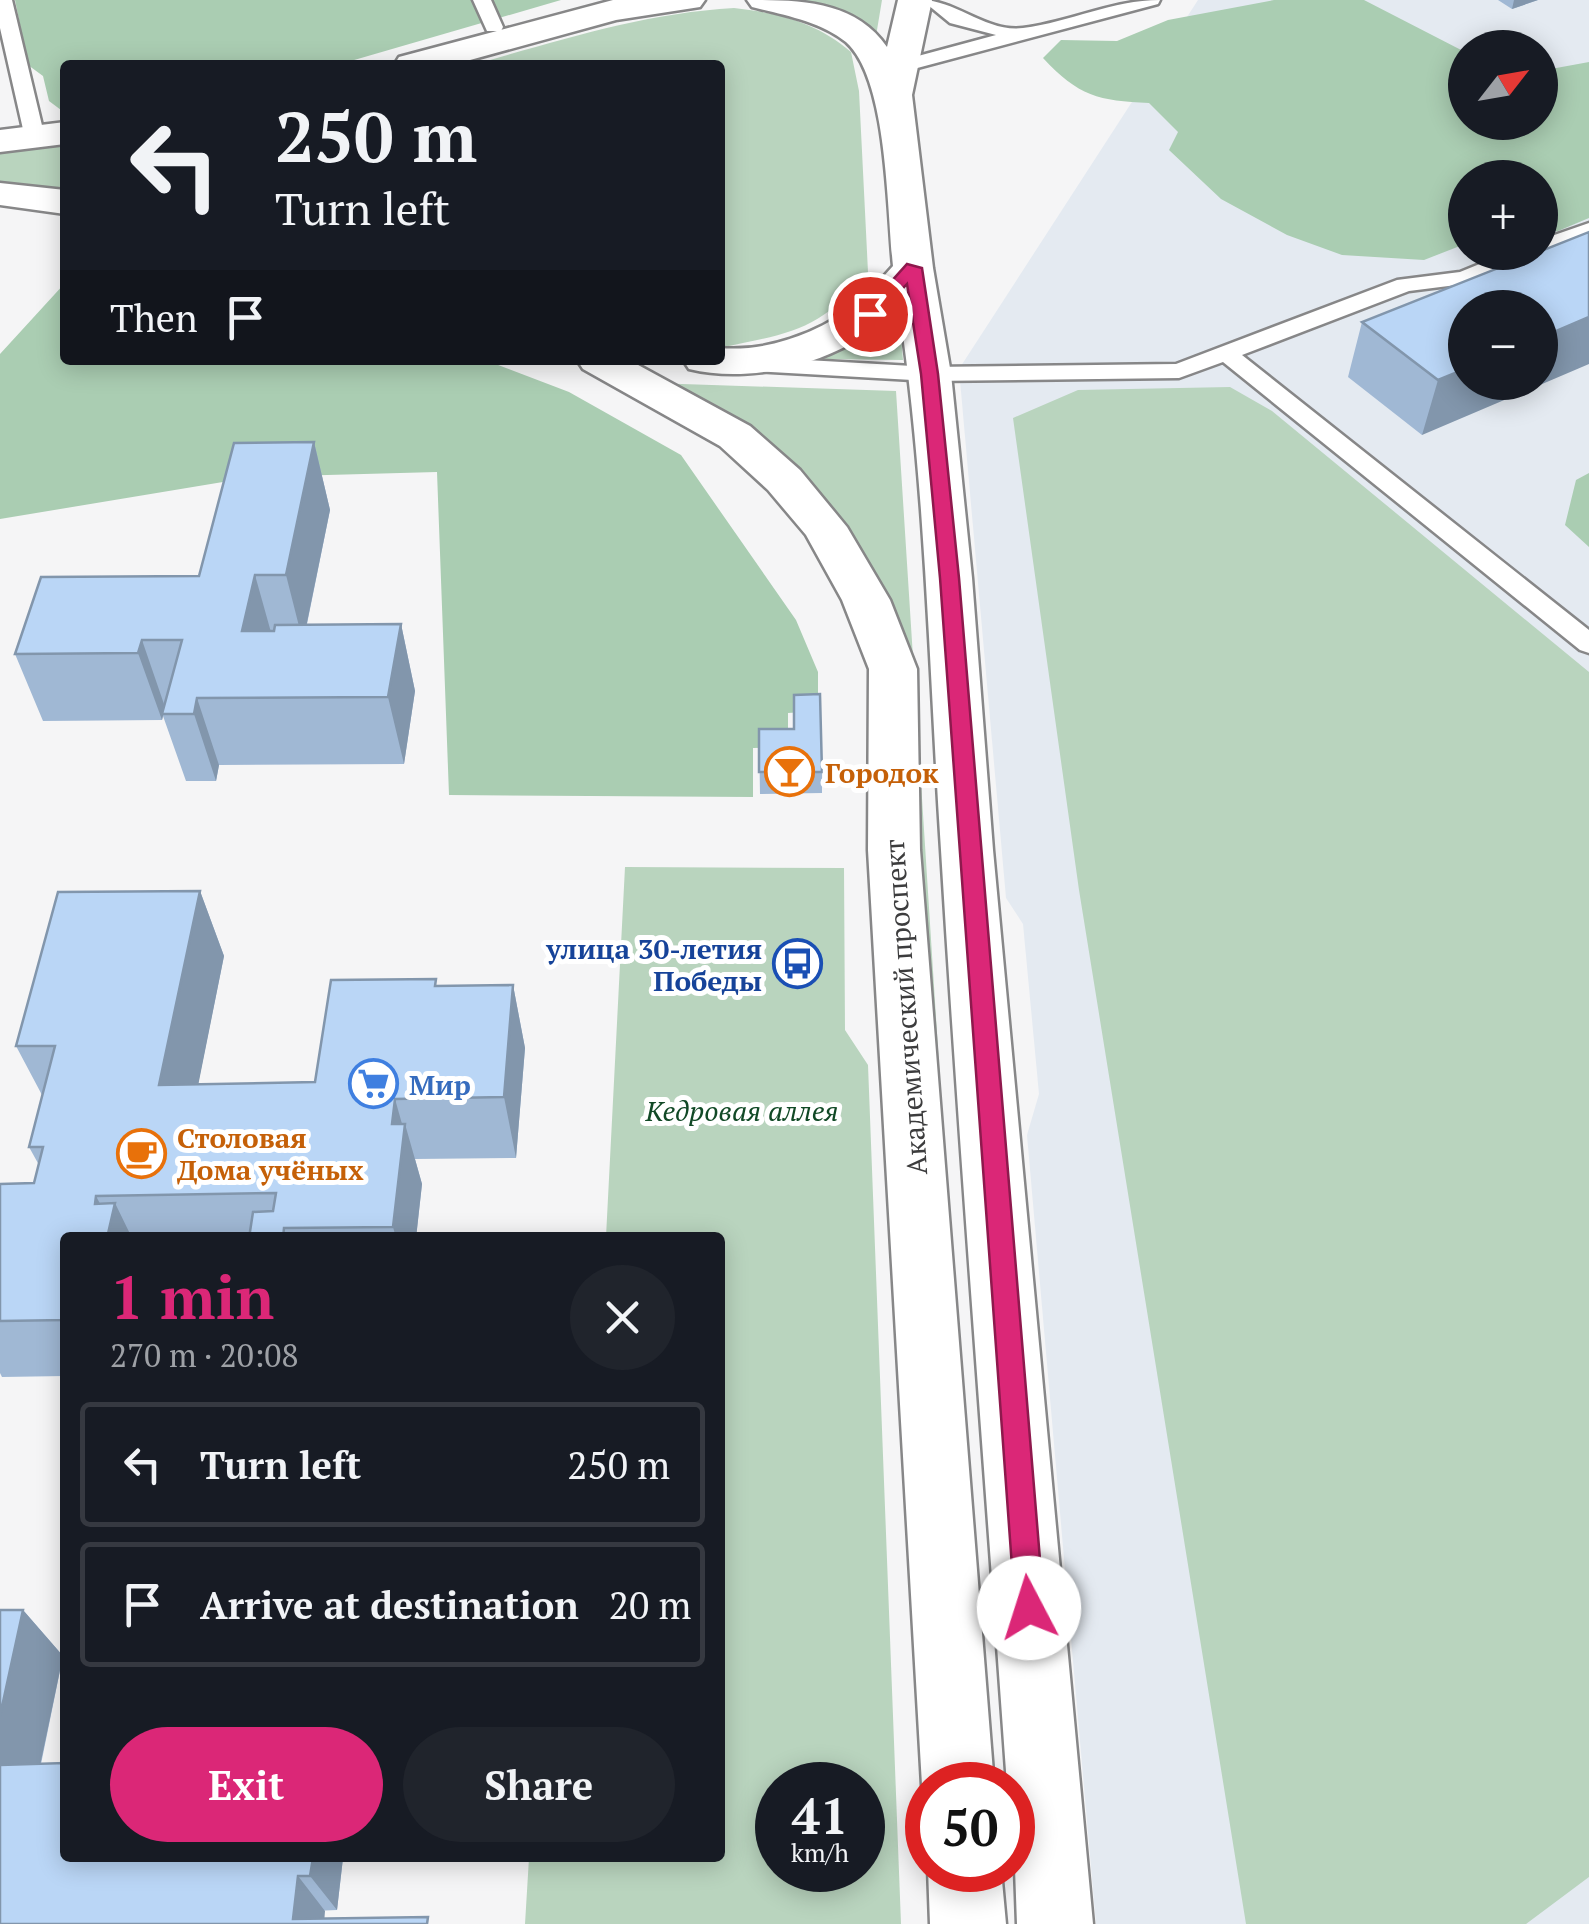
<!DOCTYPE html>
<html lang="en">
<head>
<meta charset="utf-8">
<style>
  body { margin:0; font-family:"PT Serif",serif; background:#20242c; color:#f1f3f6; height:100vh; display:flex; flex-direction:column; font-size:38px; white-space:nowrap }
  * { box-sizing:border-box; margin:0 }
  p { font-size:32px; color:#9ea1a6 }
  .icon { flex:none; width:55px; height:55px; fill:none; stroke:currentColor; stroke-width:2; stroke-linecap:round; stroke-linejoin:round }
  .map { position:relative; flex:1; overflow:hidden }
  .details { position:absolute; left:60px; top:1232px; width:665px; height:630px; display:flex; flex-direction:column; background:#171b24; border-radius:10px; box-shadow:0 5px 25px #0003 }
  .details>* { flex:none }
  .banner { position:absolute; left:60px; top:60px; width:665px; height:305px; border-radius:10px; box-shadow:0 5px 25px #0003; background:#171b24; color:#f1f3f6; overflow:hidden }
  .needle { width:65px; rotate:59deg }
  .fabs { position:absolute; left:1448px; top:30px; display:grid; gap:20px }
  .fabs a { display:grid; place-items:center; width:110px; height:110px; border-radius:50%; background:#171b24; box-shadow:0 5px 25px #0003; font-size:50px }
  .speed { position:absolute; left:755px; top:1762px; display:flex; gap:20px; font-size:50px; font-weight:700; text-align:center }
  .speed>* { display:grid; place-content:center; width:130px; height:130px; border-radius:50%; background:#171b24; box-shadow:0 5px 25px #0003; line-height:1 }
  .speed small { font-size:25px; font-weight:400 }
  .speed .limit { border:15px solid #d22; background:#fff; color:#111 }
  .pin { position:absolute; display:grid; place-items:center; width:85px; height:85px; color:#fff; margin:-42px; border:5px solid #fff; border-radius:50%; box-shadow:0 2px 10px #0007 }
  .me { position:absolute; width:110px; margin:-55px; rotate:355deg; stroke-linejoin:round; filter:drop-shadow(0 0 8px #0008) }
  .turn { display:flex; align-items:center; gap:35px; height:210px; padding:0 50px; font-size:45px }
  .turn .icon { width:130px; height:130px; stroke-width:2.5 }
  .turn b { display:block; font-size:70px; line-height:85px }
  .then { display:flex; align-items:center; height:95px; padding:0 50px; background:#0003; gap:20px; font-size:38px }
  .round { display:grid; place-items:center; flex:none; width:105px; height:105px; border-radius:52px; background:#20242c }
  .summary { display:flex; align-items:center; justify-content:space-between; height:170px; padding:0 50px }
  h1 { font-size:60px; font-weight:700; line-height:75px; color:#db2777 }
  .primary-button { display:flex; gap:20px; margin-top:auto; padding:20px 50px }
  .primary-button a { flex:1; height:115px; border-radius:60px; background:#db2777; color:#fff; font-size:40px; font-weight:700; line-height:115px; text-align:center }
  .primary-button a+a { background:#20242c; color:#f1f3f6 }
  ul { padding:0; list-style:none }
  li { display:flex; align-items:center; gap:30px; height:125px; margin:0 20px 15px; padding:0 30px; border:5px solid #363941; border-radius:10px }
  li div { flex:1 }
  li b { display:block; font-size:38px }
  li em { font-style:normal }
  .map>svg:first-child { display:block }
</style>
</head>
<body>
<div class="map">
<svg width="1589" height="1924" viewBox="0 0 1589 1924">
  <rect width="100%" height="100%" fill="#f5f5f6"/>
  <!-- built -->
  <path fill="#e4eaf1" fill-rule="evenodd" d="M1198 0H1589V1924H1096L1027 1135 1039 1094 1023 924 1006 898 959 369ZM1465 48H1540V122H1465ZM1465 178H1540V252H1465ZM1465 308H1540V382H1465Z"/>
  <!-- green -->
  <path fill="#b9d4be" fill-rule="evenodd" d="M804 0H882L876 36 842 15Z
    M734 8C779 13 816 22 851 52L859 91 868 272C822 329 793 333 724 347H720V65H472C558 41 644 13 734 8Z
    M65 142V194L0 185V150Z
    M899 314 903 360 821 359 868 338Z
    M652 383 896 391 985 1785 902 681 850 558Z
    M1230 387 1272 411 1589 672V1877L1526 1924H1246L1079 890 1013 418 1078 390Z
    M625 867 844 868 845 1030 868 1065 901 1924H525L529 1858H720V1238L606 1237ZM862 1785V1870H778V1785Z"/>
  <!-- forest -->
  <path fill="#aacdb2" d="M15 0H561L337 65H65V113L49 101 43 76 28 65Z
    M1274 0H1364L1465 52V122H1540V71L1589 62V218L1558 231 1540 233V178H1465V244L1424 260 1342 255 1287 235 1221 199 1169 150 1178 132 1149 103C1099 101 1078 96 1043 58L1061 40 1117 41 1168 20Z
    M65 283V360H485L569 392 681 455 796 620 818 672V711L788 713V747L753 748V797L449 795 437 472 253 477 0 519V354Z
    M1589 473V547L1565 525 1576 480Z"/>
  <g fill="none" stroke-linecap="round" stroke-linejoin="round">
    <defs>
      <path id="service" d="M0 0H12L45 138 42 142H28L25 138 0 28Z
        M473 0H491L503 27 501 31H487Z
        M922 0C955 0 988 33 1023 28 1071 22 1112 0 1160 0L1158 4 906 71H892V63L996 35 950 23Z
        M1589 223V236L1472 283 1409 291 1242 355 1589 630V653L1580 650 1223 362 1179 378 930 381 753 371 742 364 753 357 930 367 1176 364 1397 280 1460 272 1509 252H1540V240Z"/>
      <path id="tertiary" d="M65 122V144L0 152V130Z
        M0 183 65 190V214L0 205Z"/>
      <path id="secondary" d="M613 0H705L700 7 616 20 452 65H394L399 57Z
        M747 0C798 0 855 0 887 47L898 0H932L912 95 933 268 951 374 972 578 993 850 1093 1924H1017L1012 1785H1007C985 1473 960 1162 941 850 929 669 926 487 899 307 851 359 758 386 689 369L683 360H720V348C766 352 816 334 854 306 868 296 881 279 893 266 887 211 888 79 846 42 820 21 783 15 752 7Z
        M577 360H629L750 426 800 470 847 527 890 600 917 669 920 850 994 1785H928V1799L922 1785 868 850 869 669 842 600 806 535 768 490 720 446 583 369Z
        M928 1868 1001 1870 1006 1924H930Z"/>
    </defs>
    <!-- service casing -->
    <use href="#service" stroke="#878788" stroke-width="5"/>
    <!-- tertiary casing -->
    <use href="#tertiary" stroke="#878788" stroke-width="5"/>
    <!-- secondary casing -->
    <use href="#secondary" stroke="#878788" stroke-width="5"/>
    <!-- service -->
    <use href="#service" fill="#fff" fill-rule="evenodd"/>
    <!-- tertiary -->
    <use href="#tertiary" fill="#fff" fill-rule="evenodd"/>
    <!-- secondary -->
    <use href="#secondary" fill="#fff" fill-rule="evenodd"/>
  </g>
  <!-- wall -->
  <path fill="#a0b8d4" d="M1498 0H1538L1512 9Z
    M1589 232 1422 435 1348 377 1362 322Z
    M314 442 330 510 307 624H401L415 691 404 764 219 765 216 781H186L163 716 162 720 43 721 15 654 199 576Z
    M759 729 822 772V793L760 794Z
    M200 891 224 956 198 1084 315 1082 438 986 513 985 525 1048 516 1158 415 1159 422 1184 416 1238H65V1376L2 1377 0 1373V1184L34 1183 39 1165 29 1147 42 1095 16 1046Z
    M23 1610 63 1656 41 1764 343 1858 337 1910 0 1924Z"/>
  <!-- shaded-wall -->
  <path fill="#8296ac" d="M1514 0H1538L1512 9Z
    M1589 317V364L1422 435 1438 380 1465 369V382H1540V338Z
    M314 442 330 510 303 642 286 575Z
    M255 575 274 643 261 699 242 631Z
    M401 624 415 691 404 764 388 697Z
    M142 640 165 707 162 720 138 653Z
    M197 698 219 765 216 781 194 714Z
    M200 891 224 956 186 1146 159 1085Z
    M513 985 525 1048 516 1158 504 1097Z
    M395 1099 404 1131 405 1124 422 1184 416 1238H396L393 1227 392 1124Z
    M96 1196 110 1223 115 1203 132 1238H107L95 1204Z
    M23 1610 63 1656 32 1804 0 1775V1716Z
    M313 1858H343L337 1910 310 1876Z
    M298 1876 325 1911 324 1924 293 1919Z"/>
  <!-- building -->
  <path fill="#bad6f6" stroke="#8296ac" stroke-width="2.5" d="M1589 232V317L1540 338V308H1465V369L1438 380 1362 322Z
    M314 442 286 575H255L242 631H274L275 625 401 624 388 697 197 698 194 714H162L182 640H142L138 653 15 654 41 577 199 576 234 443Z
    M820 694 822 772H759V729H794V695Z
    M200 891 159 1085 315 1082 331 980 436 979 435 986 513 985 504 1097 395 1099 392 1124H405L393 1227 284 1228 283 1238H249L253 1212 273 1211 276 1193 96 1196 95 1204 115 1203 107 1238H65V1320L0 1321V1184L34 1183 43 1147H29L55 1046H16L58 892Z
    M0 1610H23L0 1716Z
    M65 1763V1858H313L310 1876H298L293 1919 428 1917 427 1924H0V1765Z"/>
  <!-- route -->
  <path fill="#db2777" stroke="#8e194d" stroke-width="2.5" d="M907 264 922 268 938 374 959 578 1044 1608 1039 1618 1029 1622 1019 1618 1015 1608 940 578 921 374 907 284 876 317 862 314Z"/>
  <!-- icons -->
  <defs>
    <symbol id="bar-ring" viewBox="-11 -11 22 22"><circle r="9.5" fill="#fff" stroke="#e8710a" stroke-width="1.5"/><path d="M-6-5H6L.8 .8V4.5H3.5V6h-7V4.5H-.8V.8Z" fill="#e8710a"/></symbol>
    <symbol id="bus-ring" viewBox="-11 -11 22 22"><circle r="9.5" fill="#fff" stroke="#1a4fb4" stroke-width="1.5"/><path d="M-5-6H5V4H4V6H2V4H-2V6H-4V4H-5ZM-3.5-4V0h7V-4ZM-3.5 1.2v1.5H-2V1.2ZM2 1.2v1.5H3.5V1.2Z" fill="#1a4fb4"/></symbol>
    <symbol id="supermarket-ring" viewBox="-11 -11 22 22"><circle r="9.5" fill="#fff" stroke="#3f7fe0" stroke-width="1.5"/><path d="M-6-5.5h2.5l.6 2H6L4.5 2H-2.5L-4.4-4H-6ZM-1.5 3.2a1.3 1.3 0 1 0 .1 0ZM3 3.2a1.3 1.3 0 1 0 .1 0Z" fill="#3f7fe0"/></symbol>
    <symbol id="cafe-ring" viewBox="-11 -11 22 22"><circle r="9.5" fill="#fff" stroke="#e8710a" stroke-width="1.5"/><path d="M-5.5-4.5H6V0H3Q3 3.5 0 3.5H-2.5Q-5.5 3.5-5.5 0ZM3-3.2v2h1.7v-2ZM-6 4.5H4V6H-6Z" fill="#e8710a"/></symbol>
  </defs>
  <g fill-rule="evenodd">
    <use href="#bar-ring" x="762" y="744" width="55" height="55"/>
    <use href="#bus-ring" x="770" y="936" width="55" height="55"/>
    <use href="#supermarket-ring" x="346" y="1056" width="55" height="55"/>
    <use href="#cafe-ring" x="114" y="1126" width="55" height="55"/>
  </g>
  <g text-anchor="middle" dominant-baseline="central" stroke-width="10" stroke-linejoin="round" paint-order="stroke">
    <!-- food labels -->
    <g font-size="28" font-weight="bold" fill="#c56008" stroke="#fff" text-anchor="start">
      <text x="825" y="772">Городок</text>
      <text x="177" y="1137">Столовая<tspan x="177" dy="32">Дома учёных</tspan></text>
    </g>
    <!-- transit labels -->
    <g font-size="28" font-weight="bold" fill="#164399" stroke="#fff" text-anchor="end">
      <text x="762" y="948">улица 30-летия<tspan x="762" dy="32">Победы</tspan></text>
    </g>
    <!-- street labels -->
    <g font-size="28" fill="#3c3c3d" stroke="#fff">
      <text transform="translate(905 1007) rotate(-94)">Академический проспект</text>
    </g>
    <!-- shop labels -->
    <g font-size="28" font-weight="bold" fill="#366cbe" stroke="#fff" text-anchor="start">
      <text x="409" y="1084">Мир</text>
    </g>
    <!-- park labels -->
    <g font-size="28" font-style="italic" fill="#114926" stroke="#fff">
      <text x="742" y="1110">Кедровая аллея</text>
    </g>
  </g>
</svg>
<div class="fabs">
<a><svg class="needle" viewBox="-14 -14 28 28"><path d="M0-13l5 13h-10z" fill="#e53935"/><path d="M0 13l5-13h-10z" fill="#9ea1a6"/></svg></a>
<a>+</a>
<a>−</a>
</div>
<div class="speed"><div>41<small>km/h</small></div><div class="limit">50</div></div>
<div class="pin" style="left:870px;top:314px;background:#d93025"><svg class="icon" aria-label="arrive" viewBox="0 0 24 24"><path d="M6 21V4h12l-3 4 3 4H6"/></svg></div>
<svg class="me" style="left:1029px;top:1608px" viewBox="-20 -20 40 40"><circle r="19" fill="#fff"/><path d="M0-13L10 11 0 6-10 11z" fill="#db2777"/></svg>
<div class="banner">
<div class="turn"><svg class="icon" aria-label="left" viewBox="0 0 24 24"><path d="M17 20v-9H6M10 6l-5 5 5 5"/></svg><div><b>250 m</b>Turn left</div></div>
<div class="then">Then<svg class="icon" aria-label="arrive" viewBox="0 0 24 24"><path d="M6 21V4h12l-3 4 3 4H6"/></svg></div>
</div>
<section class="details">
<div class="summary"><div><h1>1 min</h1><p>270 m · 20:08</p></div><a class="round"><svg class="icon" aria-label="close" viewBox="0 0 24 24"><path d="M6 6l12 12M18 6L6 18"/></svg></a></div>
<ul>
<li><svg class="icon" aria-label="left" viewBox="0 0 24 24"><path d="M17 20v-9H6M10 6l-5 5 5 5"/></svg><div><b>Turn left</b></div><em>250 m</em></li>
<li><svg class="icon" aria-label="arrive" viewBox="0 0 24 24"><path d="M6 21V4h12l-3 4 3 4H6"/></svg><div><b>Arrive at destination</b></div><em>20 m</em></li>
</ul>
<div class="primary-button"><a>Exit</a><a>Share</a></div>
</section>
</div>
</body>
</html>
